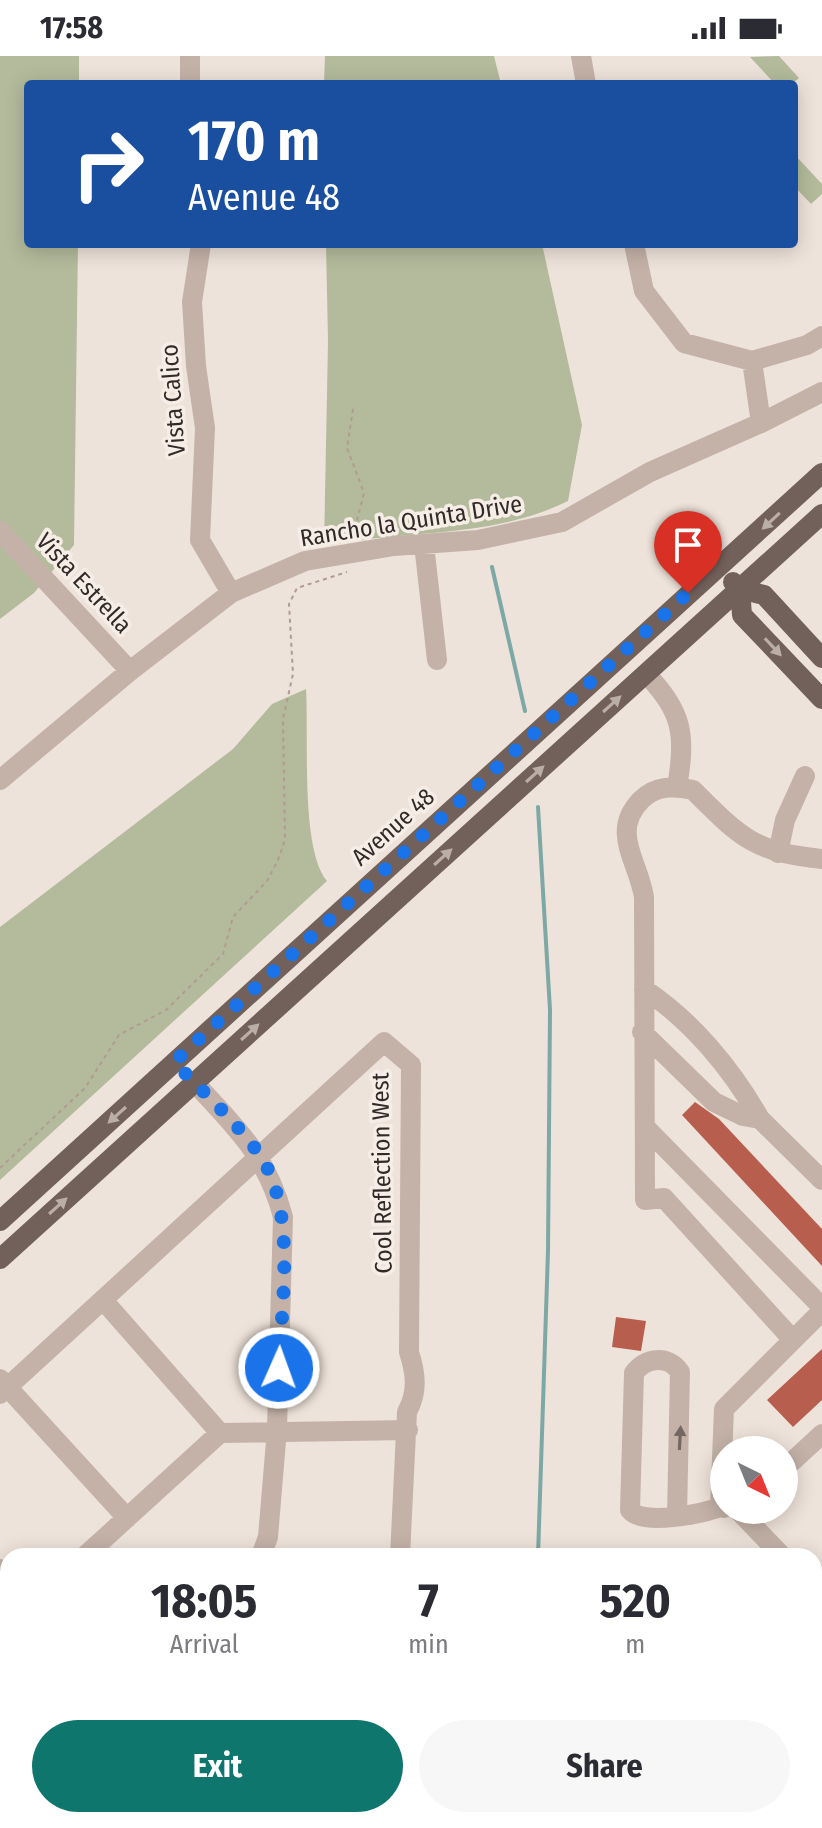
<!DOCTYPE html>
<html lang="en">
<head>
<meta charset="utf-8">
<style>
  body { margin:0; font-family:"Fira Sans Condensed",sans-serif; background:#f7f7f7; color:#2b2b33; height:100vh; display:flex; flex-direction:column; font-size:30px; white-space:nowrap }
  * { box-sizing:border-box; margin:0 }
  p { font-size:26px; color:#7c7c81 }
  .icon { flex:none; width:44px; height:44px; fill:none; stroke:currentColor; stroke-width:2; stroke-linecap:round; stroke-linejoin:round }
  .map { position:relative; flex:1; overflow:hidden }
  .side { position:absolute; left:0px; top:1492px; width:822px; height:280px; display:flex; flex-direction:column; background:#fff; border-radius:24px 24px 0 0; box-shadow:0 4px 20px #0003 }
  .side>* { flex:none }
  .top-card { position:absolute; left:24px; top:24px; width:774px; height:168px; border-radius:8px; box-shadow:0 4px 20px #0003; background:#1a4fa0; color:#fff; overflow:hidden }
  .needle { width:52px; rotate:137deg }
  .tools { position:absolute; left:710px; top:1380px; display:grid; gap:16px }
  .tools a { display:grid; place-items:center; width:88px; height:88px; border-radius:50%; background:#fff; box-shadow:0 4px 20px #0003; font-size:40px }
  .pin { position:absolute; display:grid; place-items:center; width:68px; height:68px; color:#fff; margin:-82px -34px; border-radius:50% 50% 50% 0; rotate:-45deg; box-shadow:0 0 8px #0007 }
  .pin .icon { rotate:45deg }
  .me { position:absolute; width:88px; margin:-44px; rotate:2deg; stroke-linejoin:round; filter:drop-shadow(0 0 6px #0008) }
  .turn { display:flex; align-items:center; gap:28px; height:168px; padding:0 32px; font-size:36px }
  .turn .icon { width:104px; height:104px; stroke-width:2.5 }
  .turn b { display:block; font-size:56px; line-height:68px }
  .eta { display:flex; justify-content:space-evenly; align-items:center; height:136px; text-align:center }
  .eta b { font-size:48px; font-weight:700; line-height:56px }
  .action { display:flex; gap:16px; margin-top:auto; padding:16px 32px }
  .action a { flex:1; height:92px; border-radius:48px; background:#0f766e; color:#fff; font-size:32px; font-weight:700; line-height:92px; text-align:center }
  .action a+a { background:#f7f7f7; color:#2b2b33 }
  .status { display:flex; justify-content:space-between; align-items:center; height:56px; padding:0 40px; background:#fff; direction:ltr }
  .status svg { height:22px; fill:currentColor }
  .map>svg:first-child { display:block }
</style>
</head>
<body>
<div class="status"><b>17:58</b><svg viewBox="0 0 49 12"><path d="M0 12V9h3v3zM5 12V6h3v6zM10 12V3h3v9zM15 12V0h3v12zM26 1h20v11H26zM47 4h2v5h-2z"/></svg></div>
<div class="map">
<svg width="822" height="1772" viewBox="0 0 822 1772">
  <rect width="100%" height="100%" fill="#eee3da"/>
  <!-- green -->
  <path fill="#b4bb9c" d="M0 0H79V28H28V188H78L74 489 34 537 0 563Z
    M325 0H494L501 28H324Z
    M779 0 799 22 792 28H775L750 1Z
    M794 98 822 128V138L811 148 794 130Z
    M326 188H542L582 369 568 445C491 483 406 473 324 490L328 286Z
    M306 633C309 680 300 793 327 825L0 1124V871L233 693 272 648Z"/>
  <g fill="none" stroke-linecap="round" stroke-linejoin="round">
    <!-- stream -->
    <path stroke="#7da8a5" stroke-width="4" d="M492 511 525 655
      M538 751 550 954 548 1195 538 1500
      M525 1772V1764"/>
  </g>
  <!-- building -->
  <path fill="#b75e4f" d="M695 1046 719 1063 822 1173V1210L682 1059Z
    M616 1261 646 1265 641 1295 612 1291Z
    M822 1293V1344L793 1371 767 1344Z"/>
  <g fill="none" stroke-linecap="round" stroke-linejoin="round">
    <!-- path -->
    <path stroke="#b09c92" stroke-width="2" stroke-dasharray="4 4" stroke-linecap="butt" d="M353 353 347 392 364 437 353 480
      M0 1112 85 1032 119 979 166 954 223 898 233 861 267 825 278 804 285 784 283 663 293 618 289 548 297 532 347 516"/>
    <!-- minor -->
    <path stroke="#c4b2a8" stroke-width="20" d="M190 0V28
      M581 0 586 28
      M201 188 192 246 196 310 205 372 200 484 231 537
      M634 188 644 235 684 287 752 305 807 289 822 280
      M752 305 761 367
      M0 475 130 615
      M424 488 437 604
      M646 618C683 655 686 680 677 731
      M0 724 130 615 231 537 305 505 394 490 478 484 562 466 650 416 761 367 822 336
      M778 797 785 764 805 720
      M644 933C692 965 732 1013 760 1063
      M642 976 714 1046 743 1060 760 1063 822 1124
      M194 1026C236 1072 267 1099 283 1161L277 1373 268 1481 261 1500
      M645 1071 822 1251
      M103 1244 220 1377
      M793 1284 822 1255
      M0 1323 127 1462
      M0 1338 384 986 411 1009 409 1296C416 1318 418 1336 407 1356L400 1500
      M784 1413 822 1378
      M724 1452 720 1451 724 1353 793 1284 664 1142 645 1144 644 841C638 804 610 776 641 744 656 729 674 730 693 734 741 782 754 796 822 803
      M738 1454 782 1500
      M677 1460 680 1316C668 1298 645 1302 634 1317L630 1454C642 1470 703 1458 720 1451
      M85 1500 220 1377 408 1374
      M0 1513 8 1522
      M814 1533 822 1542
      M0 1697 8 1706
      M61 1764 68 1772
      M162 1772 170 1764
      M327 1772 335 1764
      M441 1772V1764"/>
    <!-- major -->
    <path stroke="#72605a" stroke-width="20" d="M733 526 740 533 764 539 822 602
      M740 533 742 559 822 643
      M0 1165 822 417
      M0 1203 822 458"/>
  </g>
  <!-- one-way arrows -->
  <defs><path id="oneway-solid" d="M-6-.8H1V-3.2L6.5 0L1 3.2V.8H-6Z" transform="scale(2)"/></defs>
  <g fill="#bbaea7">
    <use href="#oneway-solid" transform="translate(771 465) rotate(137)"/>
    <use href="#oneway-solid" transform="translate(773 591) rotate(47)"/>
    <use href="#oneway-solid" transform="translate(612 648) rotate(-42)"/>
    <use href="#oneway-solid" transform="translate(535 718) rotate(-42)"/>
    <use href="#oneway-solid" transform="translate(443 801) rotate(-42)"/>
    <use href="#oneway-solid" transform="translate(250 976) rotate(-42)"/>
    <use href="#oneway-solid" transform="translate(117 1059) rotate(138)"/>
    <use href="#oneway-solid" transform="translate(58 1150) rotate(-42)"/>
  </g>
  <use fill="#746761" href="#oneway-solid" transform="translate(680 1382) rotate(-87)"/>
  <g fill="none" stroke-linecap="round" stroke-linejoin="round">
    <!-- route -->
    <path stroke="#1a73e8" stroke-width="14" stroke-dasharray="0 25.2" d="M279 1312C281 1250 297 1156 261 1101 238 1067 203 1036 174 1006L688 537"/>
  </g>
  <g text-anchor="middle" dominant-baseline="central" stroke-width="7" stroke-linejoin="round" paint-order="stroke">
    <!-- street labels -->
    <g font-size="24" fill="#322a27" stroke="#f6ede6">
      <text transform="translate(173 344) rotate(-94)">Vista Calico</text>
      <text transform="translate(411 465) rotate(-9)">Rancho la Quinta Drive</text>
      <text transform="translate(84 527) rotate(47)">Vista Estrella</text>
      <text transform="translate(393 771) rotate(-42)">Avenue 48</text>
      <text transform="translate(382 1117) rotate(-91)">Cool Reflection West</text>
    </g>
  </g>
</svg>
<div class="tools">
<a><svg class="needle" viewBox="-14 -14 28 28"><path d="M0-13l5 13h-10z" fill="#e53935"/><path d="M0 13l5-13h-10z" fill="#7c7c81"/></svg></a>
</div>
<div class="pin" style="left:688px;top:537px;background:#d93025"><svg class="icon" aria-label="arrive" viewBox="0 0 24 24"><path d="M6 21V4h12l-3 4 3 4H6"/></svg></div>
<svg class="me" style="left:279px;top:1312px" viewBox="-20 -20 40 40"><circle r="17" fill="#1a73e8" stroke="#fff" stroke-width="3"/><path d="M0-11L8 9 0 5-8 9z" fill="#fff"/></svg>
<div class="top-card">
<div class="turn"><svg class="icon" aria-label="right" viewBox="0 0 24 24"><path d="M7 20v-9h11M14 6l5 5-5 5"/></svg><div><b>170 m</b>Avenue 48</div></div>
</div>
<section class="side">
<div class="eta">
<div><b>18:05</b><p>Arrival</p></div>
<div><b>7</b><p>min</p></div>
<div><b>520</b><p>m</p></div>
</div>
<div class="action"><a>Exit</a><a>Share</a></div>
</section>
</div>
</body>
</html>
